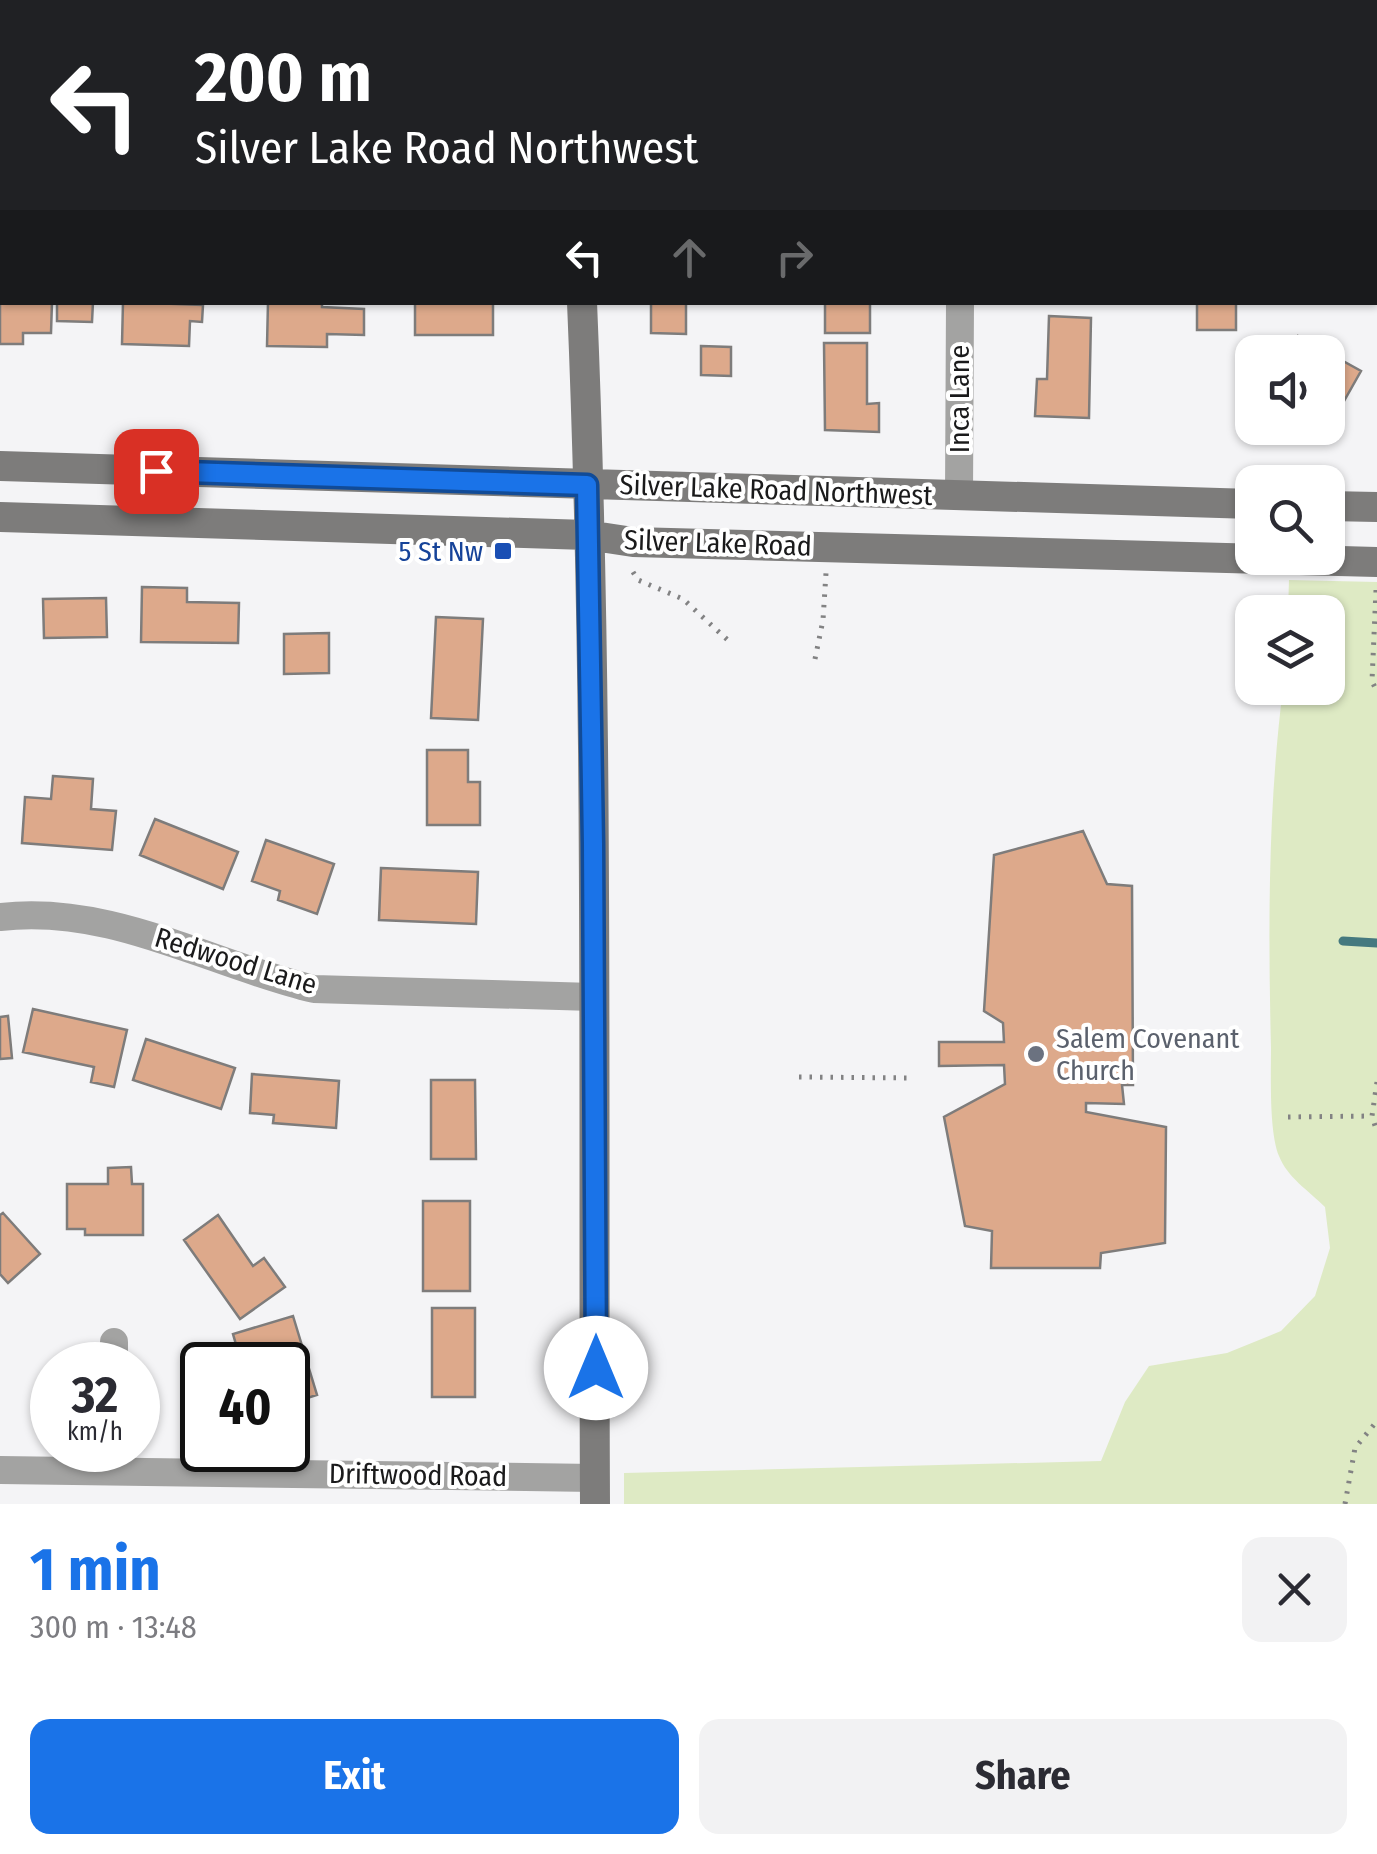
<!DOCTYPE html>
<html lang="en">
<head>
<meta charset="utf-8">
<style>
  body { margin:0; font-family:"Fira Sans Condensed",sans-serif; background:#f2f2f3; color:#2b2b33; height:100vh; display:flex; flex-direction:column; font-size:38px; white-space:nowrap }
  * { box-sizing:border-box; margin:0 }
  p { font-size:32px; color:#7c7c81 }
  .icon { flex:none; width:55px; height:55px; fill:none; stroke:currentColor; stroke-width:2; stroke-linecap:round; stroke-linejoin:round }
  .map { position:relative; height:1504px; overflow:hidden }
  .details { display:flex; flex-direction:column; background:#fff; flex:1 }
  .details>* { flex:none }
  .guide { position:absolute; left:0px; top:0px; width:1378px; height:305px; box-shadow:0 2px 8px #0004; background:#202124; color:#fff; overflow:hidden }
  .tools { position:absolute; left:1235px; top:335px; display:grid; gap:20px }
  .tools a { display:grid; place-items:center; width:110px; height:110px; border-radius:20px; background:#fff; box-shadow:0 2px 8px #0004; font-size:50px }
  .speed { position:absolute; left:30px; top:1342px; display:flex; gap:20px; font-size:50px; font-weight:700; text-align:center }
  .speed>* { display:grid; place-content:center; width:130px; height:130px; border-radius:50%; background:#fff; box-shadow:0 2px 8px #0004; line-height:1 }
  .speed small { font-size:25px; font-weight:400 }
  .speed .limit { border:5px solid #111; border-radius:15px; background:#fff; color:#111 }
  .pin { position:absolute; display:grid; place-items:center; width:85px; height:85px; color:#fff; margin:-42px; border-radius:20px; box-shadow:0 5px 15px #0006 }
  .me { position:absolute; width:110px; margin:-55px; rotate:0deg; stroke-linejoin:round; filter:drop-shadow(0 0 8px #0008) }
  .turn { display:flex; align-items:center; gap:35px; height:210px; padding:0 30px; font-size:45px }
  .turn .icon { width:130px; height:130px; stroke-width:2.5 }
  .turn b { display:block; font-size:70px; line-height:85px }
  .lanes { display:flex; align-items:center; height:95px; padding:0 30px; background:#0003; justify-content:center; gap:50px; direction:ltr }
  .lanes .off { opacity:.35 }
  .round { display:grid; place-items:center; flex:none; width:105px; height:105px; border-radius:20px; background:#f2f2f3 }
  .head { display:flex; align-items:center; justify-content:space-between; height:170px; padding:0 30px }
  h1 { font-size:60px; font-weight:700; line-height:75px; color:#1a73e8 }
  .button { display:flex; gap:20px; margin-top:auto; padding:20px 30px }
  .button a { flex:1; height:115px; border-radius:20px; background:#1a73e8; color:#fff; font-size:40px; font-weight:700; line-height:115px; text-align:center }
  .button a+a { background:#f2f2f3; color:#2b2b33 }
  .map>svg:first-child { display:block }
</style>
</head>
<body>
<div class="map">
<svg width="1377" height="1504" viewBox="0 0 1377 1504">
  <rect width="100%" height="100%" fill="#f4f4f6"/>
  <!-- green -->
  <path fill="#deeac4" d="M1289 580 1377 582V1504H624V1473L1101 1461 1125 1402 1149 1366 1227 1353 1281 1331 1315 1296 1330 1248 1325 1207C1309 1191 1287 1177 1279 1156 1269 1132 1271 1076 1271 1048 1268 928 1268 807 1283 688H1328V612H1288Z"/>
  <g fill="none" stroke-linecap="round" stroke-linejoin="round">
    <!-- stream -->
    <path stroke="#45797f" stroke-width="9" d="M1343 941 1377 943"/>
  </g>
  <!-- building -->
  <path fill="#dda98b" stroke="#7e7c7b" stroke-width="2.5" d="M0 287 2 302H52L51 333H23V344H0Z
    M57 302H93L92 322 57 321Z
    M123 302 203 305 202 322 190 321 189 346 122 344Z
    M268 302H322V307L364 309V335L327 334V347L267 346Z
    M415 302H493V335H415Z
    M651 302H686V334L651 333Z
    M825 302H870V333H825Z
    M1197 302H1236V330H1197Z
    M1049 316 1091 318 1089 418 1035 416 1037 379H1047Z
    M1298 336 1361 371 1335 417 1328 412V352H1289Z
    M824 343H867V404L879 403V432L825 430Z
    M701 346 731 347V376L701 375Z
    M142 587 187 588V602L239 603 238 643 141 642Z
    M106 598 107 637 44 638 43 599Z
    M436 617 483 619 478 720 431 718Z
    M329 633V673L284 674V634Z
    M427 750H468V782H480V825H427Z
    M53 776 93 779 91 809 116 811 112 850 22 843 25 797 51 799Z
    M155 819 238 852 223 889 140 855Z
    M1083 831 1107 884 1132 886 1133 1085H1122L1124 1104 1086 1103V1112L1166 1127 1165 1243 1101 1253 1100 1268H991L992 1231 965 1226 944 1117 1005 1084 1004 1065 939 1066V1042H1004L1003 1023 984 1011 994 855Z
    M266 840 334 864 317 914 278 900 280 891 252 881Z
    M381 868 478 872 476 924 379 920Z
    M33 1009 127 1030 114 1087 91 1082 94 1067 23 1052Z
    M8 1016 12 1058 0 1059V1017Z
    M146 1039 235 1068 221 1109 133 1080Z
    M252 1074 339 1081 336 1128 273 1123 274 1115 250 1113Z
    M431 1080H475L476 1159H431Z
    M131 1167 132 1184H143V1235H85V1229H67V1184H108V1168Z
    M423 1201H470V1291H423Z
    M3 1213 40 1254 8 1283 0 1274V1215Z
    M218 1215 253 1266 264 1258 285 1287 240 1319 184 1240Z
    M432 1308H475V1397H432Z
    M293 1316 317 1395 288 1404V1365H242L233 1334Z"/>
  <g fill="none" stroke-linecap="round" stroke-linejoin="round">
    <!-- path -->
    <path stroke="#828283" stroke-width="5" stroke-dasharray="2.5 8" stroke-linecap="butt" d="M633 572 638 580 683 599 732 644
      M1376 590 1372 681 1377 692
      M815 659 823 620 826 573
      M799 1077 913 1078
      M1377 1082 1372 1116 1377 1132
      M1288 1117 1372 1116
      M1345 1504 1355 1448 1377 1421"/>
    <!-- street -->
    <path stroke="#a3a3a2" stroke-width="28" d="M961 2V0
      M959 495 960 302
      M0 917C112 904 209 964 314 989L593 997
      M114 1365V1342
      M0 1470 595 1478"/>
    <!-- secondary -->
    <path stroke="#7d7c7b" stroke-width="30" d="M569 0V2
      M582 302C599 702 593 1104 595 1504
      M0 466 1252 504
      M1328 506 1377 507
      M0 517 587 535 633 542 1377 562"/>
  </g>
  <g fill="none" stroke-linecap="round" stroke-linejoin="round">
    <defs>
      <path id="route" d="M156 471 587 485 593 844 596 1368"/>
    </defs>
    <!-- route casing -->
    <use href="#route" stroke="#114b97" stroke-width="25"/>
    <!-- route -->
    <use href="#route" stroke="#1a73e8" stroke-width="18"/>
  </g>
  <!-- markers -->
  <rect fill="#1a4fb4" stroke="#fff" stroke-width="4" x="493" y="541" width="20" height="20" rx="5"/>
  <circle fill="#6b7280" stroke="#fff" stroke-width="4" cx="1036" cy="1054" r="10"/>
  <g text-anchor="middle" dominant-baseline="central" stroke-width="8" stroke-linejoin="round" paint-order="stroke">
    <!-- street labels -->
    <g font-size="28" fill="#1a1a1b" stroke="#fff">
      <text transform="translate(959 399) rotate(-90)">Inca Lane</text>
      <text transform="translate(776 490) rotate(2)">Silver Lake Road Northwest</text>
      <text transform="translate(718 543) rotate(2)">Silver Lake Road</text>
      <text transform="translate(236 961) rotate(17)">Redwood Lane</text>
      <text transform="translate(418 1475) rotate(1)">Driftwood Road</text>
    </g>
    <!-- transit labels -->
    <g font-size="28" fill="#164399" stroke="#fff" text-anchor="end">
      <text x="483" y="551">5 St Nw</text>
    </g>
    <!-- worship labels -->
    <g font-size="28" fill="#5b616d" stroke="#fff" text-anchor="start">
      <text x="1056" y="1038">Salem Covenant<tspan x="1056" dy="32">Church</tspan></text>
    </g>
  </g>
</svg>
<div class="tools">
<a><svg class="icon" aria-label="sound" viewBox="0 0 24 24"><path d="M4 9h4l5-4v14l-5-4H4zM17 9q2 3 0 6"/></svg></a>
<a><svg class="icon" aria-label="search" viewBox="0 0 24 24"><circle cx="10" cy="10" r="6"/><path d="M15 15l6 6"/></svg></a>
<a><svg class="icon" aria-label="layers" viewBox="0 0 24 24"><path d="M12 4l9 5-9 5-9-5zM3 14l9 5 9-5"/></svg></a>
</div>
<div class="speed"><div>32<small>km/h</small></div><div class="limit">40</div></div>
<div class="pin" style="left:156px;top:471px;background:#d93025"><svg class="icon" aria-label="arrive" viewBox="0 0 24 24"><path d="M6 21V4h12l-3 4 3 4H6"/></svg></div>
<svg class="me" style="left:596px;top:1368px" viewBox="-20 -20 40 40"><circle r="19" fill="#fff"/><path d="M0-13L10 11 0 6-10 11z" fill="#1a73e8"/></svg>
<div class="guide">
<div class="turn"><svg class="icon" aria-label="left" viewBox="0 0 24 24"><path d="M17 20v-9H6M10 6l-5 5 5 5"/></svg><div><b>200 m</b>Silver Lake Road Northwest</div></div>
<div class="lanes"><svg class="icon" aria-label="left" viewBox="0 0 24 24"><path d="M17 20v-9H6M10 6l-5 5 5 5"/></svg><svg class="icon off" aria-label="ahead" viewBox="0 0 24 24"><path d="M12 20V5M6 11l6-6 6 6"/></svg><svg class="icon off" aria-label="right" viewBox="0 0 24 24"><path d="M7 20v-9h11M14 6l5 5-5 5"/></svg></div>
</div>
</div>
<section class="details">
<div class="head"><div><h1>1 min</h1><p>300 m · 13:48</p></div><a class="round"><svg class="icon" aria-label="close" viewBox="0 0 24 24"><path d="M6 6l12 12M18 6L6 18"/></svg></a></div>
<div class="button"><a>Exit</a><a>Share</a></div>
</section>
</body>
</html>
